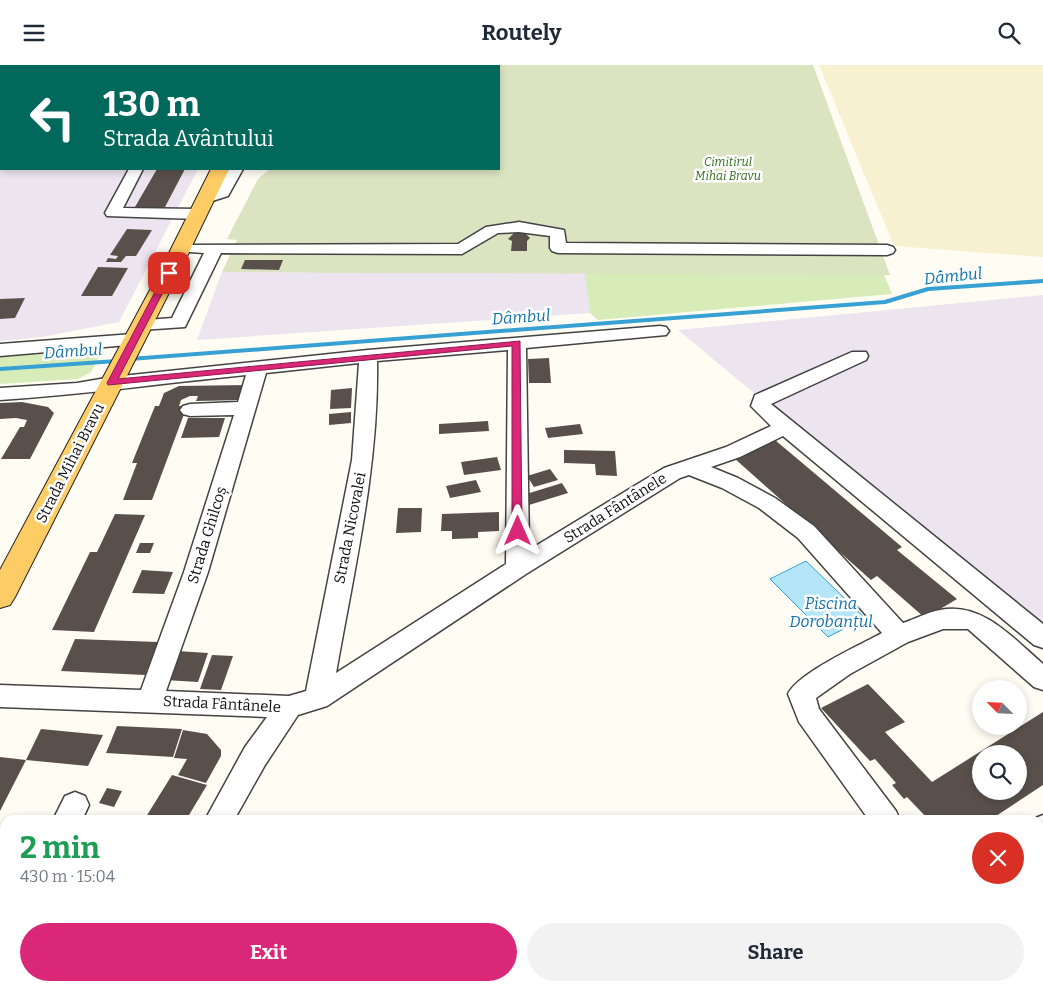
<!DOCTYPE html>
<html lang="en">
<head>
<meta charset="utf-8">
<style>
  body { margin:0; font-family:Bitter,serif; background:#f2f2f3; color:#1f2937; height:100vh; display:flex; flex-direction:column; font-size:19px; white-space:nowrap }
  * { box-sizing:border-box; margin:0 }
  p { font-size:16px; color:#747a83 }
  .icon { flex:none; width:28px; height:28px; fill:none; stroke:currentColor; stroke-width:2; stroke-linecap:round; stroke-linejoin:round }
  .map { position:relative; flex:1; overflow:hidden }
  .drawer { position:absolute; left:0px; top:750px; width:1044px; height:176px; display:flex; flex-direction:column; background:#fff; border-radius:15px 15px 0 0; box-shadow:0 2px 8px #0003 }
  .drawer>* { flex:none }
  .top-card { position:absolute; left:0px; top:0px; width:500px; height:105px; box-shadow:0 2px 8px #0003; background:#00695c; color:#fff; overflow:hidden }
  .needle { width:32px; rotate:294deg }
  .buttons { position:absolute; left:972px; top:615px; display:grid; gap:10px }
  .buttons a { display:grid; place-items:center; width:55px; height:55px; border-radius:50%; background:#fff; box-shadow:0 2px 8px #0003; font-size:25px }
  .pin { position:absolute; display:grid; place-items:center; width:42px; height:42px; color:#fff; margin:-21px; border-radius:10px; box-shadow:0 2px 8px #0006 }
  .me { position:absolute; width:55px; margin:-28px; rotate:0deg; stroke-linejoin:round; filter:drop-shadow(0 0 4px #0008) }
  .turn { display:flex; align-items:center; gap:18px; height:105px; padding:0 20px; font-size:22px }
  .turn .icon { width:65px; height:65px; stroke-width:2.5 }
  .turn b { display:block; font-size:35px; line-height:42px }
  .round { display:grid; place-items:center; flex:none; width:52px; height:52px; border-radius:26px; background:#f2f2f3 }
  .headline { display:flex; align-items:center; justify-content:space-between; height:85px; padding:0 20px }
  h1 { font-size:30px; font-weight:700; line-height:38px; color:#1e9e55 }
  .primary-button { display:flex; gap:10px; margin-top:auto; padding:10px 20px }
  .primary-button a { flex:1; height:58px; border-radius:30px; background:#db2777; color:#fff; font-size:20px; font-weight:700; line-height:58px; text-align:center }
  .primary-button a+a { background:#f2f2f3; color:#1f2937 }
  header { display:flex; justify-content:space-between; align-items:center; height:65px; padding:0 20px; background:#fff; font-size:22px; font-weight:700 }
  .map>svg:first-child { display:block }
</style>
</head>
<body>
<header><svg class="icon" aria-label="menu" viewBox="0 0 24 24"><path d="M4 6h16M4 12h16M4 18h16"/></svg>Routely<svg class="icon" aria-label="search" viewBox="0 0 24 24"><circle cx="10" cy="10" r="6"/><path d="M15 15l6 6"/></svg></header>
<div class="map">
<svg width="1043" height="926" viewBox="0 0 1043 926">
  <rect width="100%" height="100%" fill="#fffcf3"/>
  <!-- industrial -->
  <path fill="#ece4ee" d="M0 0H253L1 1V104H198L119 257 42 272 0 276Z
    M222 207 586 208 590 248 197 275Z
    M1043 230V568L678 265Z"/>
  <!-- farmland -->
  <path fill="#f7f1d1" d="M819 0H1043V192L894 181Z"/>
  <!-- green -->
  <path fill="#d8ecba" d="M876 190 892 229 598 255 590 248 585 208H301Z
    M93 285 101 288 91 307 78 314 0 319V292Z"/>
  <!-- cemetery -->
  <path fill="#dbe3c1" d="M340 0H813L890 210 222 207 237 175 227 174 258 114 270 104H499V1Z"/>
  <!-- water -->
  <path fill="#b5e5f9" stroke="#38a1d3" d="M806 496 865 553 828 572 770 514Z"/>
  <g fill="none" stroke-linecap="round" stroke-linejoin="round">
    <!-- stream -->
    <path stroke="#38a1d3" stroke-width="4" d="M130 294 885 237 928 224 1043 216
      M0 304 117 296"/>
  </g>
  <!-- building -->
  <path fill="#59504b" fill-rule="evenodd" d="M157 104H185L165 142H135Z
    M127 164 152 165 136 191H126L121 197H106L108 193 116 194 118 191 110 190Z
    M515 167 526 169 530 173 527 176V186H511L512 176 508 174Z
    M245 195H283L279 205 241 204Z
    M98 202 128 203 112 231H81Z
    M25 233 15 253 0 254V234Z
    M549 293 551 318H529L528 294Z
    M246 320 242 335 196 336 198 331H190L181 335 179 341H187L152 435H123L137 398H132L155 341H159L164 328 179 321Z
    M352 323 351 343 330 344 331 325Z
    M22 337 48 342 54 348 30 394H1L20 362H24L27 355 16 353 0 354V338Z
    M351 347V358L329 360V349Z
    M188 353H225L219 372 181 373Z
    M488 356 489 366 439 369V359Z
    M580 359 583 369 548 373 545 363Z
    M775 375 902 482 897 485 957 534 925 553 877 511 871 515 734 393Z
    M564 385 615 386 617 411 596 410 595 399 564 398Z
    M497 392 501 405 464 410 461 397Z
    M550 404 558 415 534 422 527 411Z
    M476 415 481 427 450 433 446 421Z
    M562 418 568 428 529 440 523 430Z
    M398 443H422L421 467 396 468Z
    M499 447V466L478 467V473L452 474V466H441L442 449Z
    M115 449 145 450 94 567 52 565 90 487H97Z
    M140 478H154L150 488H136Z
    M142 505 173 507 164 529 132 528Z
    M75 574 158 577 145 610 61 606Z
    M177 586 208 588 198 617 165 615Z
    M212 590 233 591 221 625 200 624Z
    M868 619 905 657 885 667 932 717 1043 647V720L990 755H929L907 732 904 734 892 720 896 718 875 694 870 696 821 643ZM981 689H1019V726H981Z
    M117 661 182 664 173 692 106 688Z
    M41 664 103 670 88 701 26 695Z
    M183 665 207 669 221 685V691L206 718 178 710 187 694 174 693Z
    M0 692 26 695 0 746Z
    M172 710 207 720 186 755H144Z
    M107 723 122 726 114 742 99 738Z
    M48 921H93L91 926H45Z
    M363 921H378L391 926H361Z"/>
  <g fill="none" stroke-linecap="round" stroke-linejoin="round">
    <defs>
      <path id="minor" d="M129 104H143L123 143 198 144 206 149 198 154 107 151 105 148Z
        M229 104H243L228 131 206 138 201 136 198 133 201 130 217 125Z
        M519 157 564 165 566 178 887 180 893 182 895 185 893 188 887 190 558 188 552 186 550 183V171L519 167 498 168 462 189 221 188 185 262 141 265 135 264 132 260 135 256 172 253 204 188 175 186 173 183 175 180 458 179 486 162Z
        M660 261 666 262 669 266 666 270 526 283 529 485 664 403 726 382 771 361 751 341 755 330 852 287H866L868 291 866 295 771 339 1043 559V583L1034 580 783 371 740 392 711 402 738 413 775 433 814 461 903 558C915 554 928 547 940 545 982 536 1014 574 1043 599V625L1034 622 968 564H943L908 577 850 609 816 633 819 644 896 746 900 755H869L799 657 788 629C798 608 860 580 882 568L798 473 759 443 722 423 689 410 680 413 526 509 327 641 298 650 265 700 234 755H205L245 682 267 652 0 642V620L141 625 184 507 234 350 190 351 183 349 180 345 183 341 190 339 238 337 246 310C164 318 82 330 0 335V323L77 318 112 312 368 285ZM508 285 506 499 336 608C354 505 379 401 377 296ZM359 298 352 395 306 626 289 631 166 626 208 507 266 308Z
        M133 269 140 271 142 275 140 279 0 291V279Z
        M75 727 85 731 89 740 82 755H53L65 731Z
        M1043 750V779L1039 781V755H1031Z
        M5 851V890L0 892V853Z
        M110 921H142L140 926H108Z
        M980 921H1012L1014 926H982Z"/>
      <path id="major" d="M211 104H229L179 208 15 532 10 540 0 543V505L159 208Z"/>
    </defs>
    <!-- minor casing -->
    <use href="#minor" stroke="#434343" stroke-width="3"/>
    <!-- major casing -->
    <use href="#major" stroke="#212121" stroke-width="2"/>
    <!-- minor -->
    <use href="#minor" fill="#fff" fill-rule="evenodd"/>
    <!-- major -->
    <use href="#major" fill="#fecc64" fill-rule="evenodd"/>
    <!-- rail -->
    <path stroke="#c72035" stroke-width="2.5" d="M8 1 12 0"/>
  </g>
  <!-- route -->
  <path fill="#db2777" stroke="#8e194d" d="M166 206 173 208 118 314 520 276 522 469 518 470 512 466V281L108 320 107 318Z"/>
  <g text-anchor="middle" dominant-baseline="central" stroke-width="5" stroke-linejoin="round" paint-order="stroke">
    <!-- far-park labels -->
    <g font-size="12" font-style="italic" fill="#336c1c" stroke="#fff">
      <text x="728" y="97">Cimitirul<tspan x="728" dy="14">Mihai Bravu</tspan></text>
    </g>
    <!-- street labels -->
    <g font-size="15" fill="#101010" stroke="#fff">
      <text transform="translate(70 398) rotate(-63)">Strada Mihai Bravu</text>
      <text transform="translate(615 443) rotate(-32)">Strada Fântânele</text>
      <text transform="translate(350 463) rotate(-79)">Strada Nicovalei</text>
      <text transform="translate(207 470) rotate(-73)">Strada Ghilcoș</text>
      <text transform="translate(222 639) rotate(3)">Strada Fântânele</text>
    </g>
    <!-- water labels -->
    <g font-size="16" font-style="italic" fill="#1272a9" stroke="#fff">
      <text transform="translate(953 211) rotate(-6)">Dâmbul</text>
      <text transform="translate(521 252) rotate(-4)">Dâmbul</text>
      <text transform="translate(73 286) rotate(-4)">Dâmbul</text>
      <text x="831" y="538">Piscina<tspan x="831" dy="18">Dorobanțul</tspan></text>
    </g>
  </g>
</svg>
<div class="buttons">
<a><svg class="needle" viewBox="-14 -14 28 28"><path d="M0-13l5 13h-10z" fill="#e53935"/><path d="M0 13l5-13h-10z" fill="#747a83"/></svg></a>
<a><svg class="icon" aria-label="search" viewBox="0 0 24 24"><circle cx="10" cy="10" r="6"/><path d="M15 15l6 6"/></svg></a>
</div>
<div class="pin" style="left:169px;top:208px;background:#d93025"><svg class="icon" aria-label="arrive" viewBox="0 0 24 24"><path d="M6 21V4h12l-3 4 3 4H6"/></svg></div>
<svg class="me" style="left:518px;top:466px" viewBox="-20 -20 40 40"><path d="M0-17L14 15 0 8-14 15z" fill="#db2777" stroke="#fff" stroke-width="4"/></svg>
<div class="top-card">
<div class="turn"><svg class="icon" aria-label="left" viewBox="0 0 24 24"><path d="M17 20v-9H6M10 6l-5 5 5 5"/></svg><div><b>130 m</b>Strada Avântului</div></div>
</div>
<section class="drawer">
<div class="headline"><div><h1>2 min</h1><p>430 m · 15:04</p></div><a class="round" style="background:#d93025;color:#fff"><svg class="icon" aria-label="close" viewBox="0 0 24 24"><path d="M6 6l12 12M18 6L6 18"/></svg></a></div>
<div class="primary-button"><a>Exit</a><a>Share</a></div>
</section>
</div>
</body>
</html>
